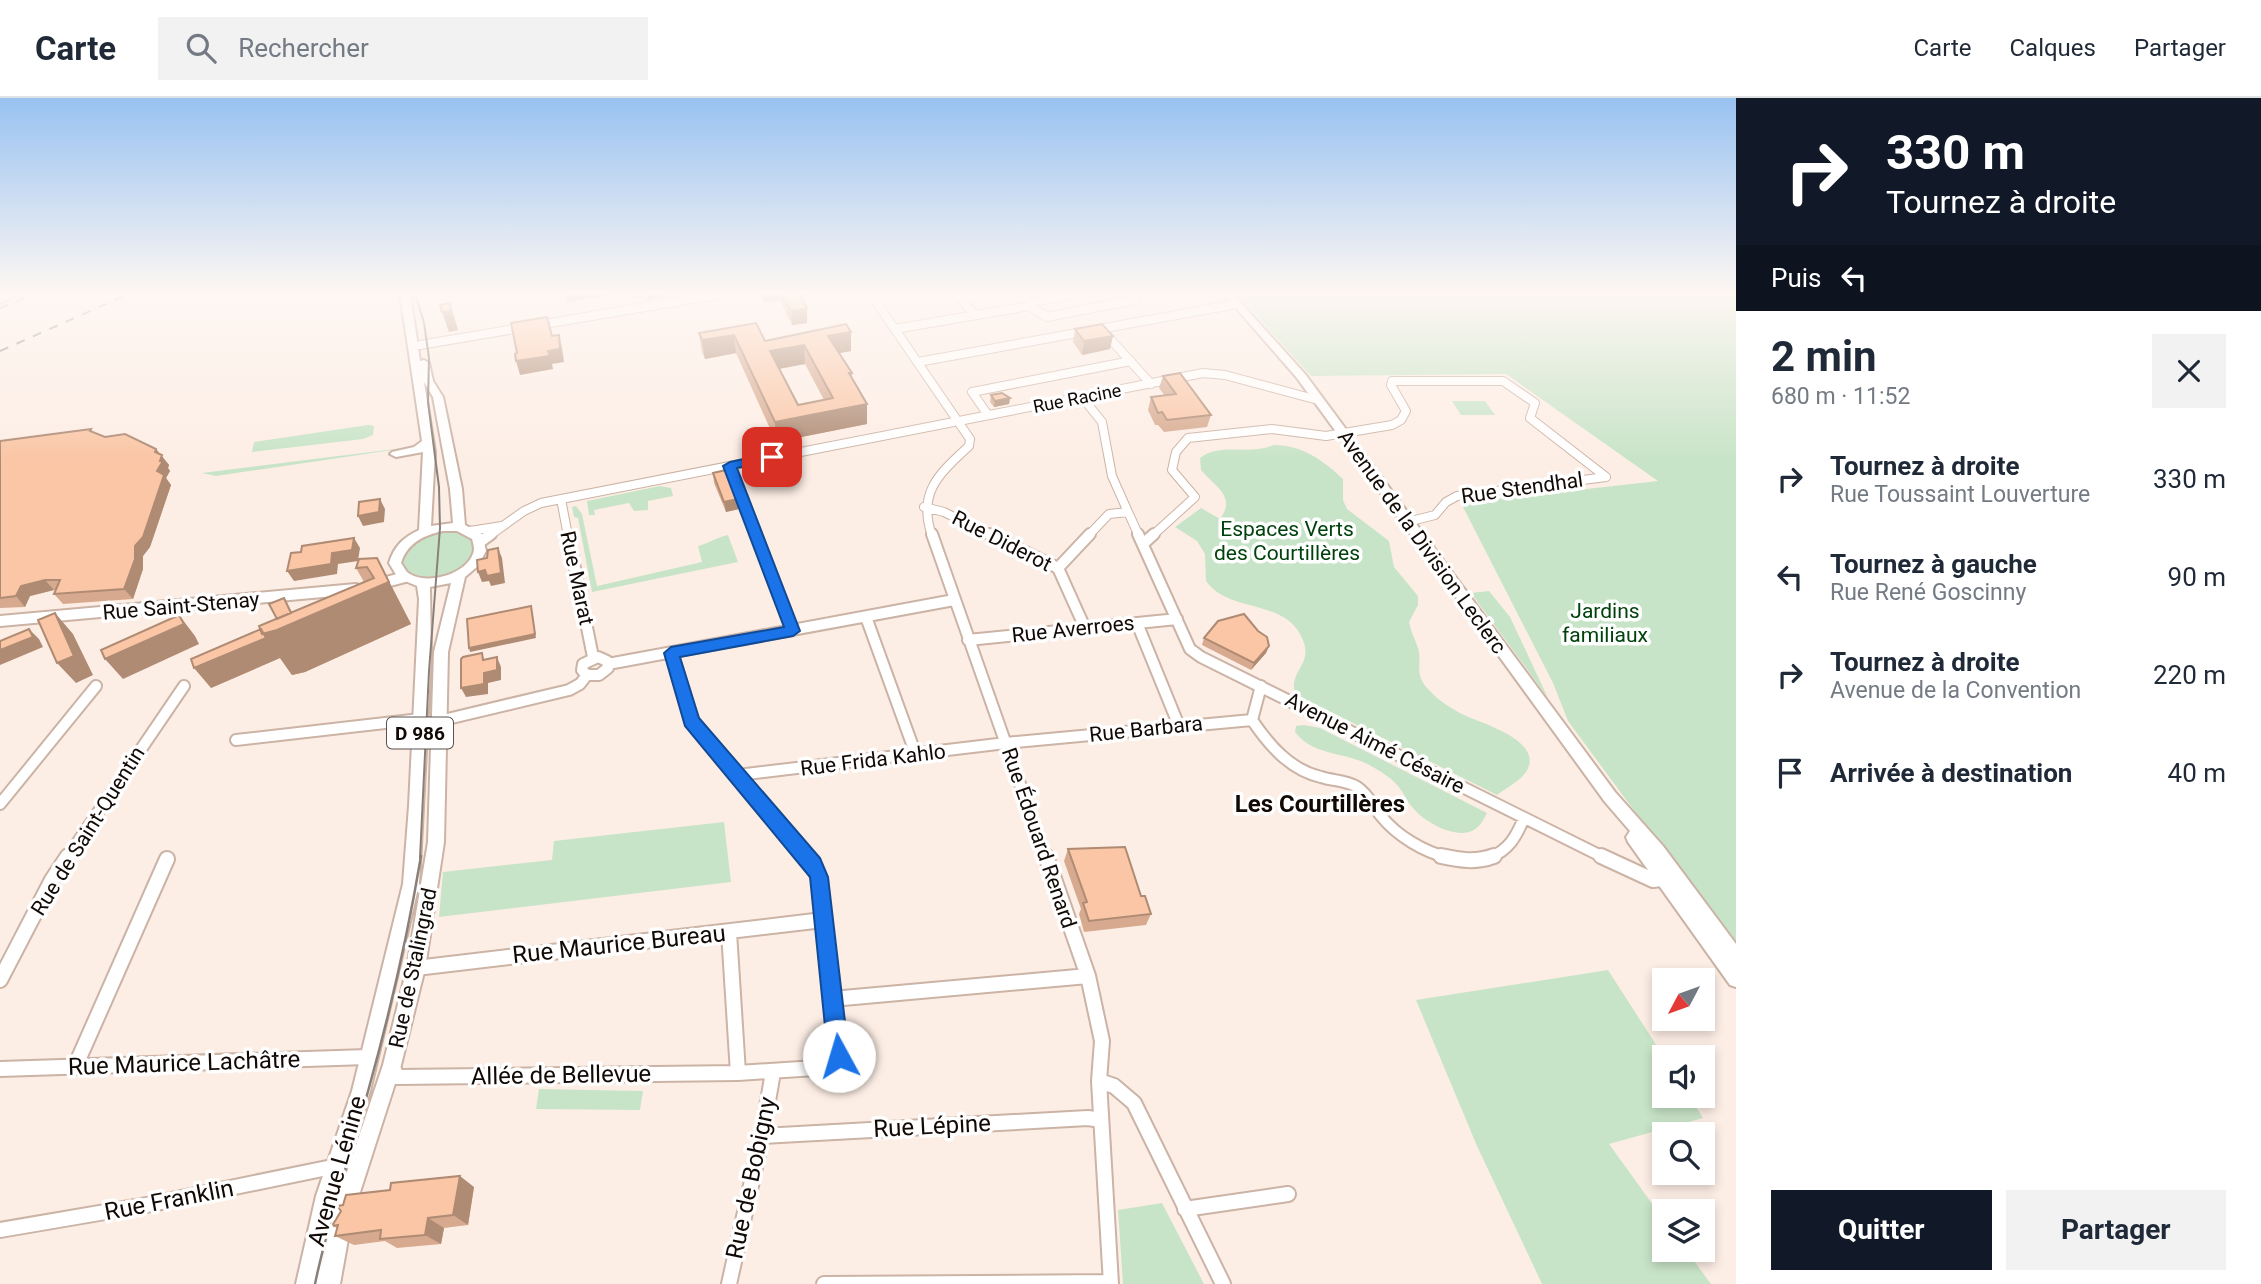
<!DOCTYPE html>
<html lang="fr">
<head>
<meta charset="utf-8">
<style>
  body { margin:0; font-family:Roboto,sans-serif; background:#f2f2f3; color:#1f2937; height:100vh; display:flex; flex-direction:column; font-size:26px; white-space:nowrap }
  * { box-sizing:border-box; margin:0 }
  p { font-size:23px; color:#747a83 }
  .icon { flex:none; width:38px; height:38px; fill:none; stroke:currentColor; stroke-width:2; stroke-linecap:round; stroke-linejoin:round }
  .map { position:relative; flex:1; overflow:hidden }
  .sheet { display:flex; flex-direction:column; background:#fff; width:525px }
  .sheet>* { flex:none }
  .hud { background:#111827; color:#fff; overflow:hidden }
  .needle { width:46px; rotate:229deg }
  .buttons { position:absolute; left:1652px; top:870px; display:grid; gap:14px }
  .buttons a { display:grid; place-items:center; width:63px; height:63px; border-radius:0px; background:#fff; box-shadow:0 4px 10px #0003; font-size:35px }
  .pin { position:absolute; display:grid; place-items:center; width:60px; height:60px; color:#fff; margin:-30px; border-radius:14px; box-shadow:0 4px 10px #0006 }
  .me { position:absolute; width:77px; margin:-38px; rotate:354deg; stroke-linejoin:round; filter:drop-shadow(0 0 5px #0008) }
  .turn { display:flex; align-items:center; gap:24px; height:147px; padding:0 35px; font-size:32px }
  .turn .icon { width:91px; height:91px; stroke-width:2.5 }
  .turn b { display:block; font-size:49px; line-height:60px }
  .then { display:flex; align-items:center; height:66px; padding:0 35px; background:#0003; gap:14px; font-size:26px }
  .round { display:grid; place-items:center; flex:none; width:74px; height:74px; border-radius:0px; background:#f2f2f3 }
  .headline { display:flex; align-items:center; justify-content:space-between; height:119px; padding:0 35px }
  h1 { font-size:42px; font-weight:700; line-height:52px }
  .action { display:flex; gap:14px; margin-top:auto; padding:14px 35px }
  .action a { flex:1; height:80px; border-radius:0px; background:#111827; color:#fff; font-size:28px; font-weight:700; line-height:80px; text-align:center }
  .action a+a { background:#f2f2f3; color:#1f2937 }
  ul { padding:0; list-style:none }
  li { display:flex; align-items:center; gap:21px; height:98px; padding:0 35px }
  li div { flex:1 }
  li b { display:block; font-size:26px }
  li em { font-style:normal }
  header { display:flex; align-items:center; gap:42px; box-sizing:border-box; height:98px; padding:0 35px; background:#fff; border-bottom:2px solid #e0e1e3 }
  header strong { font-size:33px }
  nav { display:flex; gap:38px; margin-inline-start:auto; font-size:24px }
  .search { width:490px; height:63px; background:#f2f2f3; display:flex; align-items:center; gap:18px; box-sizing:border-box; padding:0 24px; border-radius:0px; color:#747a83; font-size:26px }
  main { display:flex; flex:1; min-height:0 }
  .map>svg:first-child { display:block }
</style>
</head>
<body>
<header>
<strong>Carte</strong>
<div class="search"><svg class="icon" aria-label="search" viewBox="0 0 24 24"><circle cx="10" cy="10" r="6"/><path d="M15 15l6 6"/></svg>Rechercher</div>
<nav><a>Carte</a><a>Calques</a><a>Partager</a></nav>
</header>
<main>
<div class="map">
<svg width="1736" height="1186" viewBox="0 0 1736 1186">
  <rect width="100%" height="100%" fill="#fdeee5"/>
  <!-- green -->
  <path fill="#c8e4c8" d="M1236 195H1736V851L1568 623 1553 585 1461 405 1658 383 1506 276 1311 278Z
    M1452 303H1485L1495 317H1461Z
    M368 327 374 328 373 337 363 341 252 354 254 344Z
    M1274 347C1302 347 1323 362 1343 381V402L1347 411 1389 443 1394 469 1418 498V507L1409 524C1411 534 1415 541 1418 550 1423 567 1412 576 1431 594 1439 603 1451 610 1462 616 1479 625 1546 642 1526 674 1520 683 1506 690 1497 697L1295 596C1289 573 1311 568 1304 545 1289 499 1230 517 1206 483L1205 456 1197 443 1175 429 1201 410 1220 421C1237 398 1214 388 1201 372L1200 360C1220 344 1249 358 1274 347Z
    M419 348 216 378 202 375Z
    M660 388 671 390 673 398 648 403V412L634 413 629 405 594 412 595 417H589L587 403Z
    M576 408 582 416 597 488 702 464 698 448C709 445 720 438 728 437L738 464 592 494 578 420 574 419 572 409Z
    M441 432H457L473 440 475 456C470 462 466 468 460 472 430 491 373 470 415 442 422 437 433 435 441 432Z
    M1489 493 1510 519 1548 600 1471 495Z
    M1304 627 1320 630 1487 715C1483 723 1479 731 1469 734 1451 739 1423 723 1412 709 1406 702 1403 693 1397 687 1390 679 1380 673 1371 668 1345 653 1314 659 1295 634L1296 628Z
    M724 724 731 784 439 819 443 774 552 762 554 743Z
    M1608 872 1664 959V998H1689L1703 1020 1609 1046 1664 1122V1152H1686L1711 1186H1542L1477 1048 1416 902Z
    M539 991 643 993 640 1012 536 1011Z
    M1162 1105 1204 1186H1123L1118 1112Z"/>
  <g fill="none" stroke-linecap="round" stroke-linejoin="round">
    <defs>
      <path id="minor-far2" d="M870 195 970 341 969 348C939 376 917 394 932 438
        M956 195 975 217
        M1029 208 1047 219 1135 202V195
        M895 231 1029 208 1033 204 1081 195
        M1103 233 1151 286
        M420 247 728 195
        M918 264 1237 206
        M1082 299 1102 324 1112 378 1128 414 1109 416 1088 438
        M988 317 972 294 1131 263
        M730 368 756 438
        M561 401 568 438
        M924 409 944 414 992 438
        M1128 414 1139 438
        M1407 424 1435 417 1446 404 1457 398 1606 379
        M470 433 502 428
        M489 438 524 413 541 405 1203 275 1225 277 1318 302
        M1152 438 1195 399 1172 372 1176 354 1188 340 1272 331 1326 338 1392 327 1401 322 1406 313 1391 287 1392 283H1503L1535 305 1530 320 1606 379"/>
      <path id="minor-far1" d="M568 436 593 559
        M756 436 792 532
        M932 436 1046 760
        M989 436 1058 470 1085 530
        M1138 436 1190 551 1201 559 1605 760
        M480 444 491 436
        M1144 445 1154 436
        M1058 470 1090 436
        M375 487 405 479
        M866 519 916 657
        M0 523 356 491
        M1137 525 1179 628
        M968 542 1177 521
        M671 555 691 623 808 760
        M598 559 607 563 608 570 599 577H587L582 572 583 566Z
        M608 566 954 502
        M1252 622C1269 647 1290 672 1321 679 1333 683 1346 682 1357 689 1368 696 1373 708 1381 718 1397 738 1424 754 1449 760
        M439 623 569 592 580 586 587 577
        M236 642 420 621
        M741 679 746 676 1006 645 1252 622 1261 588
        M0 706 96 588
        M67 760 184 588
        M1489 760C1509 752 1516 739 1524 720"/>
      <path id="minor" d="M1046 758 1088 878 1102 943 1099 983 1111 1186
        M1441 758C1460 762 1475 765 1494 758
        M1601 758 1653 782 1667 780
        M729 834 738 975 831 969 839 958 819 779 806 758
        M416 870 823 822
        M0 882 52 782 68 758
        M832 901 1088 878
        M392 967 397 979 738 975
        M75 969 167 761
        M0 971 367 959
        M1099 983 1114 988 1134 1005 1223 1186
        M762 1038 1088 1020 1101 1022
        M1185 1111 1288 1096
        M0 1132 152 1106 337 1068
        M729 1186 762 1038 773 974
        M824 1186 1110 1184"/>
      <path id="major" d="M11 195H23L0 205V199Z
        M400 195H410L420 263 424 262 429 265 433 283 443 299 462 391 465 427 482 436 486 453 478 468 465 479 448 554 444 744 425 870 401 967 352 1119 340 1186H318L332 1119 383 967 407 870 428 744 434 554 451 485 430 489 431 556 419 786 370 993 336 1098 318 1186H296L316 1098 352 993 403 786 409 708 419 501 417 488 398 480 389 465C394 448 404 439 419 432L423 354 396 359 390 356 392 354 414 349 422 343ZM424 284 433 299 450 391 453 425 431 428 435 354ZM443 433H457L472 441C473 445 474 448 474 452 470 476 425 489 407 474 406 473 402 466 401 465 407 445 424 437 443 433Z
        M1223 195H1232L1305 276 1615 694 1663 748 1736 846V889L1730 887 1628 744 1626 739 1630 733 1605 704 1297 280Z"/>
      <path id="highway" d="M0 195H9L0 199Z"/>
    </defs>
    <!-- minor-far2 casing -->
    <use href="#minor-far2" stroke="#cbb3a5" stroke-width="10"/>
    <!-- minor-far1 casing -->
    <use href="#minor-far1" stroke="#cbb3a5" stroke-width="14"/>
    <!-- minor casing -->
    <use href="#minor" stroke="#cbb3a5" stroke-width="18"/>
    <!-- major casing -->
    <use href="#major" stroke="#cbb3a5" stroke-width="4"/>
    <!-- highway casing -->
    <use href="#highway" stroke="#cbb3a5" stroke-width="3"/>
    <!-- minor-far2 -->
    <use href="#minor-far2" stroke="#fff" stroke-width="8"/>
    <!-- minor-far1 -->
    <use href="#minor-far1" stroke="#fff" stroke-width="10"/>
    <!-- minor -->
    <use href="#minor" stroke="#fff" stroke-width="14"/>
    <!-- major -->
    <use href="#major" fill="#fff" fill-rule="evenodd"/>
    <!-- highway -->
    <use href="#highway" fill="#fff" fill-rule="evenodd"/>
    <!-- tram-far1 -->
    <path stroke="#8b8079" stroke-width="2" d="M415 195 424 225 429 260 428 304 439 389 440 430 429 573 420 760"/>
    <!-- tram -->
    <path stroke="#8b8079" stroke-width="2.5" d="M315 1186C329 1118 352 1053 370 986 391 910 408 836 421 758"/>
    <!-- rail -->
    <path stroke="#8b8079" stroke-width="2" stroke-dasharray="9 9" stroke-linecap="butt" d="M0 210 37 195
      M0 253 131 195"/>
  </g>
  <!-- wall -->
  <path fill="#d7aa8f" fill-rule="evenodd" d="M629 195H671L664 199 648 202 635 199Z
    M759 195H820V196L801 199 807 210V225L792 227 780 202 764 204Z
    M756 225 765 243 851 234V253L839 255 852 275V280L867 326 776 344 736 255 705 261 702 254 699 235ZM805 266 824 302 798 307 779 271Z
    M1075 231 1110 251 1082 257 1073 244Z
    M1163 278 1211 317 1207 329 1164 334 1158 327H1155L1148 312 1151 299 1165 298 1159 290Z
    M991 297 1010 300 1009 306 994 309 990 304Z
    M91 331 94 335 105 339 156 351 169 367 168 370 170 373 166 380 171 387 150 449 143 458V471L133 501 63 506 54 496 56 492H54L30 498 25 509 0 510V343Z
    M713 375 739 411 726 414 714 385Z
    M377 460 411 526 305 574 292 577 280 560 211 590 261 531 277 521 364 484 356 470Z
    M1204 540 1269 548 1266 555 1251 572 1202 547Z
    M1068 751 1141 798 1151 816 1146 827 1084 834 1079 816 1081 811 1064 763Z
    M474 1089 468 1127 444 1130 441 1146 397 1150 385 1143 354 1147 335 1138 337 1130 332 1128Z"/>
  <!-- shaded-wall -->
  <path fill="#af8b74" d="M565 195H612L613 197 567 204Z
    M647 195H671L664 199 648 202Z
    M763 195H779L780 202 764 204Z
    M795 195H820V196L795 200Z
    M450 205 456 225 458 232 449 234 442 214Z
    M807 210V225L792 227 791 213Z
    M851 234V253L828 257V238Z
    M559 237 562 250 564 264 552 266 553 271 520 277 516 263 548 253Z
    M734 237 736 255 705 261 702 242Z
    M1113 238 1110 251 1082 257 1084 243Z
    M804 247 805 266 772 272 770 253Z
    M1010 300 1009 306 994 309 995 303Z
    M867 306V326L776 344 775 324Z
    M156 351 169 367 168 370 170 373 166 380 171 387 150 449 143 458V471L133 501 124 491 157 373 155 354Z
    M380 401 385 411 384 424 363 428 358 418Z
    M738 401 739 411 726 414 724 404Z
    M354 440 360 450 358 463 338 466 337 476 294 483 287 473 332 455Z
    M498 450 502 460 505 485 491 488 489 483 482 484 478 474Z
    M377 460 411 526 305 574 292 577 280 560 211 590 194 570 262 536 277 532 284 500 297 523 389 484Z
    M45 482 54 492 30 498 25 509 16 498 21 488Z
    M531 508 536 540 470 554 469 550Z
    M55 515 73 536 93 577 76 585 57 565Z
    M179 517 195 538 199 546 123 581 105 561Z
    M29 531 39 541 43 549 0 567V552Z
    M1269 548 1266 555 1251 572 1254 565Z
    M497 559 501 569V582L488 585V596L466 599 461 590 484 575Z
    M460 1078 474 1089 468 1127 453 1117Z
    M428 1120 444 1130 441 1146 425 1137Z"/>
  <!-- building -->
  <path fill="#fac6a6" stroke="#af8b74" stroke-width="2" fill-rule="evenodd" d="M782 195H799L807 210 791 213Z
    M450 205 451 213 442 214 440 207Z
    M547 219 552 238 559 237 560 251 548 253 550 258 516 263 515 256 517 255 511 225Z
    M756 225 765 243 846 226 851 234 828 238 852 275H849L867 306 775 324 734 237 702 242 699 235ZM804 247 833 300 798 307 770 253Z
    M1102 226 1113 238 1084 243 1075 231Z
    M1180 275 1211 317 1167 322 1162 314 1158 315 1151 299 1176 296 1163 278Z
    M1002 295 1010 300 995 303 991 297Z
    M91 331 90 333 105 339 125 336 156 351 155 354 162 357 160 363H163L157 373 164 377 143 439 135 448V461L124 491 54 496 60 482H45L21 488 16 498 0 500V343Z
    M726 372 738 401 724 404 713 375Z
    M380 401 379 414 358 418 359 404Z
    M354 440 352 452 332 455 331 466 287 473 291 455 301 454 302 448Z
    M498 450 501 475 487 478 485 472 478 474 477 462 487 460 488 452Z
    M377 460 389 484 277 532 262 536 259 528 374 480 367 469 356 470 359 461Z
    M284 500 291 515 277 521 269 506Z
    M531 508 535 536 469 550 467 521Z
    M55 515 74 558 57 565 38 522Z
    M1244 516 1258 533 1267 539 1269 548 1254 565 1204 540 1218 523Z
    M179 517 184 526 105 561 101 552Z
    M29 531 33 539 0 552V543Z
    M261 531 266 540 194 570 191 561Z
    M482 555 483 562 497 559V572L484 575V586L461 590V561L463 559Z
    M1125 749 1141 798H1145L1151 816 1089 823 1083 805 1087 804 1068 751Z
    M460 1078 453 1117 428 1120 425 1137 380 1141 381 1132 335 1138 338 1127 332 1128 341 1113 337 1108 343 1107 346 1097 390 1092 391 1085Z"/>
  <!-- sky -->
  <linearGradient id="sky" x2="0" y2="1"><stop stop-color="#98c2f1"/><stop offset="0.54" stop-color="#fef7f3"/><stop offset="1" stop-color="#fef7f3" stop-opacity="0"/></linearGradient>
  <rect width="1736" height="361" fill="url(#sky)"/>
  <!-- route -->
  <path fill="#1a73e8" stroke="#114b97" stroke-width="2" d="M772 355 779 359 777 362 737 370 800 533 793 538 680 559 699 620 820 760 828 779 849 958 846 965 839 968 831 965 828 958 810 779 685 628 664 555 671 549 784 529 723 368 730 364Z"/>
  <g text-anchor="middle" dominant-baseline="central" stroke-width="7" stroke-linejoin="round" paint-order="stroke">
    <!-- far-street labels -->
    <g font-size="18" fill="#110905" stroke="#fefefe">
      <text transform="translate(1077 300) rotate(-11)">Rue Racine</text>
    </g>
    <!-- shield labels -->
    <rect fill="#fefefe" stroke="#585250" stroke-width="2" x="387" y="619.5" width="66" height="31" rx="5"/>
    <g font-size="19" font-weight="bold" fill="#110905">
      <text x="420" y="635">D 986</text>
    </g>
    <!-- street labels -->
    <g font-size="21" fill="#110905" stroke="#fefefe">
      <text transform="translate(1522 390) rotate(-8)">Rue Stendhal</text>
      <text transform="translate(1002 443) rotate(27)">Rue Diderot</text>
      <text transform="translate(1422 444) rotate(54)">Avenue de la Division Leclerc</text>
      <text transform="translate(577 480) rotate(78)">Rue Marat</text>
      <text transform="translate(181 508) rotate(-5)">Rue Saint-Stenay</text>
      <text transform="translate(1073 531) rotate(-6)">Rue Averroes</text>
      <text transform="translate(1146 631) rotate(-6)">Rue Barbara</text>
      <text transform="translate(1375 645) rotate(27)">Avenue Aimé Césaire</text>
      <text transform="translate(873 662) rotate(-7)">Rue Frida Kahlo</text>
      <text transform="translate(88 733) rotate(-58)">Rue de Saint-Quentin</text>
      <text transform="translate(1039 740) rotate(71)">Rue Édouard Renard</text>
      <text transform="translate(413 870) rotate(-78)">Rue de Stalingrad</text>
    </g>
    <!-- park labels -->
    <g font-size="21" fill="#00420c" stroke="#fefefe">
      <text x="1287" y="431">Espaces Verts<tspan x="1287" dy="24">des Courtillères</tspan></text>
      <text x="1605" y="513">Jardins<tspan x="1605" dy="24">familiaux</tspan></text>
    </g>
    <!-- quarter labels -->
    <g font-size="24" font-weight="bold" fill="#110905" stroke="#fefefe">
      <text x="1320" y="706">Les Courtillères</text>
    </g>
    <!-- near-street labels -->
    <g font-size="24" fill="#110905" stroke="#fefefe">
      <text transform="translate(619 846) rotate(-6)">Rue Maurice Bureau</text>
      <text transform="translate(184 965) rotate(-2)">Rue Maurice Lachâtre</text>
      <text transform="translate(561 977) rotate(-1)">Allée de Bellevue</text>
      <text transform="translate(932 1028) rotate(-3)">Rue Lépine</text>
      <text transform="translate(337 1073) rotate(-74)">Avenue Lénine</text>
      <text transform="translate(751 1080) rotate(-78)">Rue de Bobigny</text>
      <text transform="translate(169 1102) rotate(-11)">Rue Franklin</text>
    </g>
  </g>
</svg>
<div class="buttons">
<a><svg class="needle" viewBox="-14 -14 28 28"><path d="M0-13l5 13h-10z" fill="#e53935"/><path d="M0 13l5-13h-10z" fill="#747a83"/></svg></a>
<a><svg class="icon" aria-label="sound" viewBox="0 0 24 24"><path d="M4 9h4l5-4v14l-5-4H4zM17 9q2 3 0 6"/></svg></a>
<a><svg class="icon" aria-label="search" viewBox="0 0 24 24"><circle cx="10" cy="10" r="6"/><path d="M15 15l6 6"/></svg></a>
<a><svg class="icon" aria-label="layers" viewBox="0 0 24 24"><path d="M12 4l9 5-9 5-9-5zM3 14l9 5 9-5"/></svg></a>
</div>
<div class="pin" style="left:772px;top:359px;background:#d93025"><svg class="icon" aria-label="arrive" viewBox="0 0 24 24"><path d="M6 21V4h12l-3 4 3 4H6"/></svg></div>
<svg class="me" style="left:839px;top:958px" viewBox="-20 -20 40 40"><circle r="19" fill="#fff"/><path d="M0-13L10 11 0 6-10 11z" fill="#1a73e8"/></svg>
</div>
<section class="sheet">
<div class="hud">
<div class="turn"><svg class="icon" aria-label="right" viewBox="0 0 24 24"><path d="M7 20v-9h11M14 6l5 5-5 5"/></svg><div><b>330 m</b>Tournez à droite</div></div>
<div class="then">Puis<svg class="icon" aria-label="left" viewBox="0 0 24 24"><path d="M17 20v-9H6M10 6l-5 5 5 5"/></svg></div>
</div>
<div class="headline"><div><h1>2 min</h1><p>680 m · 11:52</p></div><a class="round"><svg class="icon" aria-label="close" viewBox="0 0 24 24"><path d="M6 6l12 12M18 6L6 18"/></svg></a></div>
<ul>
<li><svg class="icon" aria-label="right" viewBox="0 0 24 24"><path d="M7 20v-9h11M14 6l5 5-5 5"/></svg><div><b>Tournez à droite</b><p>Rue Toussaint Louverture</p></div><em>330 m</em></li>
<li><svg class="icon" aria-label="left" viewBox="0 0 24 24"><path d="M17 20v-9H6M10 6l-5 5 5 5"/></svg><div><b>Tournez à gauche</b><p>Rue René Goscinny</p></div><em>90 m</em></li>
<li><svg class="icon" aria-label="right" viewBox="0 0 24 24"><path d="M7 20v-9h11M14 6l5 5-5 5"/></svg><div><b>Tournez à droite</b><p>Avenue de la Convention</p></div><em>220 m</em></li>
<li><svg class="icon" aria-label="arrive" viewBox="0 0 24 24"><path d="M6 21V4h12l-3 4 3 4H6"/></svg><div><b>Arrivée à destination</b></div><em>40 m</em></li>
</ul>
<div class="action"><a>Quitter</a><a>Partager</a></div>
</section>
</main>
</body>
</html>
